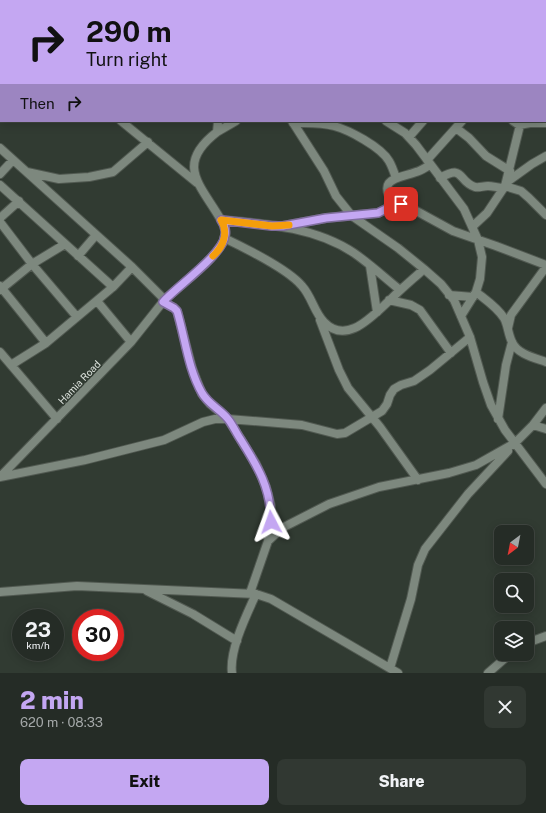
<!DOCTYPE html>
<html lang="en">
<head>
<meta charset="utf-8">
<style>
  body { margin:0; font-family:"Public Sans",sans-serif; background:#313832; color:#f1f3f6; height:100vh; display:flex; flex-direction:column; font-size:15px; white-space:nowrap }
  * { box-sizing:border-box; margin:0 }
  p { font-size:13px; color:#a3a7a7 }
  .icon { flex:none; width:22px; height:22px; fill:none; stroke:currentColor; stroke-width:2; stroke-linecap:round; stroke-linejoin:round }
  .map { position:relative; height:673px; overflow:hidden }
  .sheet { display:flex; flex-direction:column; background:#252c26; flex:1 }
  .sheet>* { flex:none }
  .top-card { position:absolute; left:0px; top:0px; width:546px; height:122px; box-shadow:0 2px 10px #0003,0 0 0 1px #424843; background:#c4a7f2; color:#111; overflow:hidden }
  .needle { width:26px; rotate:212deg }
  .tools { position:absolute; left:494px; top:525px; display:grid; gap:8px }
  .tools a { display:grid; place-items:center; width:40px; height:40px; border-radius:8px; background:#252c26; box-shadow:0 2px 10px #0003,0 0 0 1px #424843; font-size:20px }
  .speed { position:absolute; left:12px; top:609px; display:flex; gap:8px; font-size:20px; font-weight:700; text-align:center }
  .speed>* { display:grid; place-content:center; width:52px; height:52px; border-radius:50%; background:#252c26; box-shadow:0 2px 10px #0003,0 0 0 1px #424843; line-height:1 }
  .speed small { font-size:10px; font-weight:400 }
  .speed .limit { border:6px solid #d22; background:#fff; color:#111 }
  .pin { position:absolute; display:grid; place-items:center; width:34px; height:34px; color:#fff; margin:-17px; border-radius:8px; box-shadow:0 2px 6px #0006 }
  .me { position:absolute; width:44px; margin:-22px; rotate:356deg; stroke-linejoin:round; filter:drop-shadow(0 0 3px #0008) }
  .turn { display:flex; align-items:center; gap:14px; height:84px; padding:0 20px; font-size:18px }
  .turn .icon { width:52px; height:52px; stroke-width:2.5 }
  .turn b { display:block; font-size:28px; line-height:34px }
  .then { display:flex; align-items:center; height:38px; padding:0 20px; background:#0003; gap:8px; font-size:15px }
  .round { display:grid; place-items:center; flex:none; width:42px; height:42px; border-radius:8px; background:#313832 }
  .head { display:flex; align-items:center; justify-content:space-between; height:68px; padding:0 20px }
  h1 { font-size:24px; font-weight:800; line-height:30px; color:#c4a7f2 }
  .cta { display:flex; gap:8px; margin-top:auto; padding:8px 20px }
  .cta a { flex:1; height:46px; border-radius:8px; background:#c4a7f2; color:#111; font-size:16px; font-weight:800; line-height:46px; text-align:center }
  .cta a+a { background:#313832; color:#f1f3f6 }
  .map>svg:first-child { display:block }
</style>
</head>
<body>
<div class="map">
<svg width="546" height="673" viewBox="0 0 546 673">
  <rect width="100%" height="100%" fill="#313b32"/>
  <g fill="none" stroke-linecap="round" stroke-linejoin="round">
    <defs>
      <path id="minor" d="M181 0 182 1
        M212 0 213 1
        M334 0 335 1
        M531 0V1
        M66 1V0
        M239 1V0
        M389 1 390 0
        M478 1V0
        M545 34 546 37
        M0 40H1
        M545 53 546 51
        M0 118 1 116
        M121 121 197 183
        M292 121 324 171 336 196 352 216 398 248 424 269 441 284 454 300 470 337 483 382 491 405 505 430 546 484
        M386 121 405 133 416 145 464 209 478 240 482 257 480 279 476 292 461 316
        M513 121 519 125 530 123H546
        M293 123C307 123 321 122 334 126 349 130 381 147 389 161 392 166 394 172 396 178
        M456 128 469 138 486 156 510 171
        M217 132 236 121
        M409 137 423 121
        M0 148 132 267 164 299 162 303 131 342 0 477
        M427 160 462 121
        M27 172 59 179 89 177 113 172 148 142
        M0 174 13 160
        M440 178C465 164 457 181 475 187 479 188 483 186 488 186 493 186 498 188 504 188
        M507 182 532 164 546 156
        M0 185 113 287
        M505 186 521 191 529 198 546 215
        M394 205C376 178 397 179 416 172 421 171 426 167 430 165
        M0 218 19 201
        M221 220C267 224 315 227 354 253 370 264 385 278 400 290
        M0 222 32 264 77 317
        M283 226 326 218 378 213 394 205 401 204 411 208 453 231 496 246 546 265
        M473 226 487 213 505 186 521 121
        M224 238C245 248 288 269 302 286 312 297 314 312 324 322 347 346 373 315 390 300 401 289 413 279 424 269
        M78 256 96 235
        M370 266 377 312
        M0 286 46 343
        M0 290 32 264 65 244
        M476 292C486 300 497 307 504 318 508 325 508 334 512 342 517 354 535 358 546 362
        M449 295 473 297
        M389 300 411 305 420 310 451 353
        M97 301 131 342
        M163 301C180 286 218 257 225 238 227 232 224 225 221 220 201 185 174 165 217 132L218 121
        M163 302 174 308 177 311 192 368 202 394 210 404 228 419 256 464 266 487 271 506V521L268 541
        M320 320 339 370 348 388 380 427 418 480
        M508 328 511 315 546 267
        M0 352 57 419
        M11 365 46 343 113 287 132 267
        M498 419 506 365 512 342
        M533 425 546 429
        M0 477 85 460 164 440 203 422 215 419H228L302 425 337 434 345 433 382 411 387 404 390 395 394 389 401 385 414 381 430 370 470 337
        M147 591 193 614 237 641
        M0 592 77 586 256 594 271 599 398 673
        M250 593 268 541 282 528 329 504 379 487 449 473 476 465 515 443 533 425 546 408
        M527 643 546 636
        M390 668 411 599 418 565 425 549 468 494 508 451
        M232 673C229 650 247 614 256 594
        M488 673 510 654"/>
    </defs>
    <!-- minor casing -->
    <use href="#minor" stroke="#515951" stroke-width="10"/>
    <!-- minor -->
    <use href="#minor" stroke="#7d887e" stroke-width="8"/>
  </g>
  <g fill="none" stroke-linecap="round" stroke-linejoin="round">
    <defs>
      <path id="route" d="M271 522C271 488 258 467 241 440 236 433 233 425 228 419 220 409 208 404 202 393 188 369 185 337 177 311L174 308 163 302C176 287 224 254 225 235 226 230 224 224 221 220L272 226H283L326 218 378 213 394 205 401 204"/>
    </defs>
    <!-- route casing -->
    <use href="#route" stroke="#7f6d9d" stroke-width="10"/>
    <!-- route -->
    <use href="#route" stroke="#c4a7f2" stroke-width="7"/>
    <!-- slow -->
    <path stroke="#f59e0b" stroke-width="7" d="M213 256C223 247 229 233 221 220L272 226 289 225"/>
  </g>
  <g text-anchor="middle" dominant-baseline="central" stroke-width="3" stroke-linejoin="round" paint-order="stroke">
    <!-- street labels -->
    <g font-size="10" fill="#e0e6e0" stroke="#313b32">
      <text transform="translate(79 382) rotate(-46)">Hamia Road</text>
    </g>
  </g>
</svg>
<div class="tools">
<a><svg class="needle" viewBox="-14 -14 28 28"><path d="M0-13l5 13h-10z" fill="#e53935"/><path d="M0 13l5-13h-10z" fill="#a3a7a7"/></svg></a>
<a><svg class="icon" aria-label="search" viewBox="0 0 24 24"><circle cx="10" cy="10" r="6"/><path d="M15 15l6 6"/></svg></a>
<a><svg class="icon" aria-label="layers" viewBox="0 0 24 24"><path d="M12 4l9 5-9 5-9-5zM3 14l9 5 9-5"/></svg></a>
</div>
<div class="speed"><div>23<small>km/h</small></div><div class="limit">30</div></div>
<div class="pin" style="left:401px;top:204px;background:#d93025"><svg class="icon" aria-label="arrive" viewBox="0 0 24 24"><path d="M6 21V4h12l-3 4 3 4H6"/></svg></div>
<svg class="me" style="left:271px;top:522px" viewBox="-20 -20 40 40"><path d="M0-17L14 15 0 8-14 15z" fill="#c4a7f2" stroke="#fff" stroke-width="4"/></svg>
<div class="top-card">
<div class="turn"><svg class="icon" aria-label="right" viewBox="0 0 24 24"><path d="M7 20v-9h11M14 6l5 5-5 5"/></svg><div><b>290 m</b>Turn right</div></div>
<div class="then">Then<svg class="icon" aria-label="right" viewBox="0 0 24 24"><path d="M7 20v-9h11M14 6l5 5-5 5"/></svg></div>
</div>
</div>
<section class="sheet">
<div class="head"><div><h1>2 min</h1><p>620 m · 08:33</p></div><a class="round"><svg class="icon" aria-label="close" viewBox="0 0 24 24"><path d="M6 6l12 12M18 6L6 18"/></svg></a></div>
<div class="cta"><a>Exit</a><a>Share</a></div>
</section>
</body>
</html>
